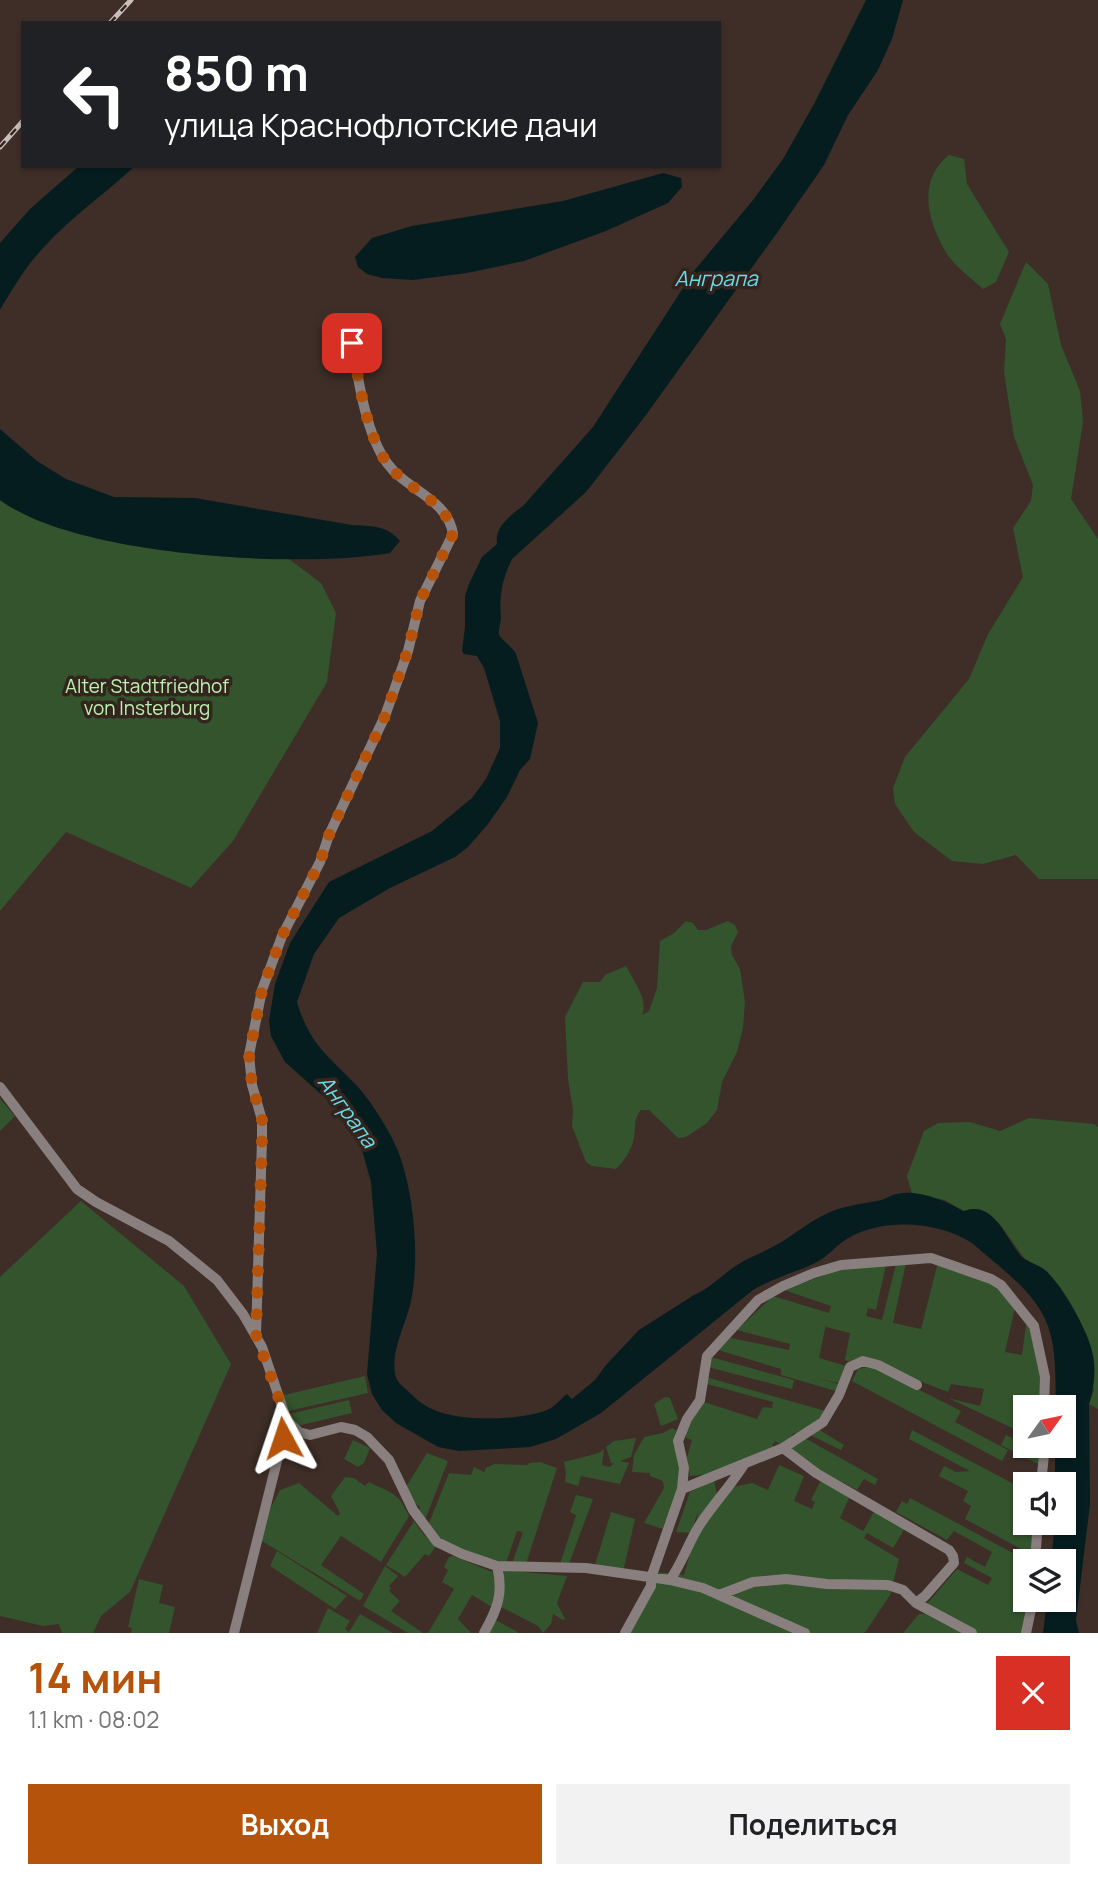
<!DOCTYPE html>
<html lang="ru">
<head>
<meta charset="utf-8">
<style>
  body { margin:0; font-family:Manrope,sans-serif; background:#f2f2f2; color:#202124; height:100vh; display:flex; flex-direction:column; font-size:26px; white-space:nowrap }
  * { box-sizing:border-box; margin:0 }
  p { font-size:23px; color:#757577 }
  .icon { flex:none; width:38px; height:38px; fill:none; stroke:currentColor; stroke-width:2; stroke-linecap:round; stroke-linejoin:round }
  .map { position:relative; height:1633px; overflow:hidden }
  .drawer { display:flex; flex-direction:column; background:#fff; flex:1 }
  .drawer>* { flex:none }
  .hud { position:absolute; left:21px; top:21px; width:700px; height:147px; border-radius:0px; box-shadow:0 2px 5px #0004; background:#202124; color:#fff; overflow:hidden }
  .needle { width:46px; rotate:57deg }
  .tools { position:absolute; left:1013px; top:1395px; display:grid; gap:14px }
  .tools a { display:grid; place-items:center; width:63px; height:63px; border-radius:0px; background:#fff; box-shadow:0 2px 5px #0004; font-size:35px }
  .pin { position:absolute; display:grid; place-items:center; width:60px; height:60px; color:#fff; margin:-30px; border-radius:14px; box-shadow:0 4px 10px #0006 }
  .me { position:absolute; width:77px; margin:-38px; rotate:355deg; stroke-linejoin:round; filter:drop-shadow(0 0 5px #0008) }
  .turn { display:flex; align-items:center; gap:24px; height:147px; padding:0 28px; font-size:32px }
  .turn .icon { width:91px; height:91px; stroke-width:2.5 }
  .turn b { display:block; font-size:49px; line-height:60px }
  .round { display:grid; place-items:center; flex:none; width:74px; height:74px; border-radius:0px; background:#f2f2f2 }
  .overview { display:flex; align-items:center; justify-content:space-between; height:119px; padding:0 28px }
  h1 { font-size:42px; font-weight:700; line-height:52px; color:#b45309 }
  .button { display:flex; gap:14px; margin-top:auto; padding:14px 28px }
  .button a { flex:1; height:80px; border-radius:0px; background:#b45309; color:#fff; font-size:28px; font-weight:700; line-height:80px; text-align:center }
  .button a+a { background:#f2f2f2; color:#202124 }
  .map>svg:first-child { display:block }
</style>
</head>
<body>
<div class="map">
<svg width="1098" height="1633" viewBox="0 0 1098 1633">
  <rect width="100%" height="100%" fill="#3e2e27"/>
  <!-- green -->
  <path fill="#33542c" d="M949 155 964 159 967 184 1009 252 996 282 983 289C971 278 956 267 947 254 928 223 916 181 949 155Z
    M1026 262 1048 284 1061 345 1080 391 1083 422 1071 499 1098 539V879H1039L1016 855 983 864 952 861 914 832 895 804 893 788 905 757 969 679 988 634 1023 577 1013 528 1031 501 1033 485 1014 437 1004 372 1006 339 1000 324Z
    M0 500 8 506 59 528 128 545 205 555 289 559 321 583 336 613 327 682 233 841 191 888 66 832 0 911Z
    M686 921 693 923 698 930H706L728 921 735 925 738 932 731 946 732 955 740 969 745 1002 743 1028 737 1052 722 1082 717 1110 707 1123 686 1137 678 1138 649 1110H641C633 1119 636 1127 634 1138 632 1149 624 1162 616 1169L592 1166 586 1162 572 1126 573 1110 568 1079 565 1017 583 982H600L605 975 626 966C633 980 649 1000 642 1015L649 1011 657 988 660 941 674 933Z
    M0 1099 15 1116 0 1131Z
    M1029 1118 1094 1124 1098 1127V1409L1089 1404 1094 1390 1048 1272 1024 1258 999 1223 974 1209 963 1211 945 1200 912 1194 907 1176 924 1131 938 1123 970 1122 1000 1131Z
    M81 1201 184 1286 231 1364 130 1592 101 1616 93 1633H62L59 1624 43 1626 0 1616V1277Z
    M938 1262 973 1273 1017 1299 1005 1352 1022 1355 1027 1318H1032L1045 1407H1026L1025 1434 948 1398 980 1406 984 1389 951 1384 948 1392 870 1362 854 1364 845 1360 850 1333 826 1327V1324L819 1358 850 1367 843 1384 819 1379 842 1385 839 1392 781 1375V1369L718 1350 731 1338 789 1350 790 1344 737 1330 773 1296 829 1313 831 1306 784 1290 838 1270 886 1265 876 1310 868 1308 866 1316 882 1320 896 1264 906 1263 893 1323 921 1329Z
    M711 1357 794 1380 792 1389 708 1367Z
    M868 1367 878 1369 961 1411 955 1422 1008 1450 1002 1461 852 1381 858 1369Z
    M365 1376 368 1393 284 1412 280 1396Z
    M706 1377 829 1412 799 1434 794 1433 783 1446 775 1441 772 1446 777 1449 713 1474 690 1476 687 1457 692 1440 686 1438V1429L704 1402 757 1419 763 1407 772 1408 773 1402 707 1384Z
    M665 1397 670 1398 678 1419 661 1426 654 1404Z
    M349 1400 352 1413 293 1427 289 1414Z
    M672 1428 676 1430 674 1442 683 1480 670 1522 665 1521 663 1529 644 1523 664 1488 663 1481 650 1476V1473L632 1472 634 1455 644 1437 663 1433Z
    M818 1429 844 1445 841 1450 808 1434Z
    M912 1430 1025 1490 1026 1522 1040 1523 1038 1558 965 1519 971 1506 963 1501 968 1491 939 1476 944 1466 956 1472 970 1471 909 1439Z
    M1006 1435 1046 1454 1044 1467 1001 1445Z
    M803 1437 878 1479 875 1485 864 1479 857 1490 805 1462 788 1450Z
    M636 1438 631 1457 620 1461 629 1463 620 1484 581 1476 578 1486 565 1482 566 1474 564 1462 599 1453 604 1449 602 1465 610 1467 614 1463H611L606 1447 614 1441Z
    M353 1440 370 1448 364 1463 358 1467 344 1459Z
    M427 1453 448 1461 423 1525 417 1515 420 1507 413 1502 406 1487Z
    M540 1462 557 1468 526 1564H512L523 1532 517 1531 506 1563 454 1549 427 1528 449 1473 471 1475 474 1467 484 1472 486 1468 494 1464 528 1465 529 1463Z
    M779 1465 804 1476 794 1501 812 1509 815 1502 811 1500 822 1478 851 1494 840 1518 863 1531 876 1508 907 1525 893 1548 867 1533 864 1538 899 1559 890 1595 866 1631 864 1633H629L657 1572 684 1575 693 1542 698 1511 691 1533 676 1532 690 1492 714 1480 717 1494 723 1489 752 1483 768 1490Z
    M345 1477 354 1478 365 1486 369 1482C393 1494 397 1491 409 1516L381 1562 341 1536 321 1565 364 1594 360 1601 262 1541 265 1519 280 1490 299 1483 338 1516 340 1513 331 1496Z
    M576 1495 593 1499 569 1564H560L576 1515 570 1512Z
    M910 1498 1028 1561H1026V1600H1035L1028 1633H973L925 1606 957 1569 988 1585 992 1578 964 1563 967 1557 985 1567 992 1552 954 1531 947 1540 896 1512 902 1501 907 1504Z
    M611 1512 635 1519 623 1572 595 1565Z
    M414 1521 424 1535 436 1546 429 1556 425 1554 405 1577 386 1565Z
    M277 1551 347 1596 335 1609 270 1566Z
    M453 1556 495 1573V1609L472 1595 458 1619 471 1633H428L454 1589 442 1582 448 1570 444 1567 449 1557Z
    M385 1566 398 1576 389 1586 391 1588 389 1591 400 1601 391 1611 423 1633H408L363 1606Z
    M504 1570 567 1576 557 1603 565 1619 563 1620 553 1614 551 1624 543 1633 538 1626 501 1607Z
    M139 1579 163 1585 159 1603 175 1607 169 1633H131L132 1628 128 1627Z
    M328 1608 350 1621 345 1629 349 1632 360 1614 393 1633H317Z
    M919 1614H925L963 1633H903Z
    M496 1620 519 1633H488Z"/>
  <!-- water -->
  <path fill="#061d20" d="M866 0H903L892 39 878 70 848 115 824 165 779 230 646 415 586 492 512 559C502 579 499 596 501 618 501 623 498 629 499 634 500 639 513 647 516 654L538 723 530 759 520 770 507 797 488 824 468 847 455 857 390 888 339 918 314 954 297 1002C310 1046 329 1056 358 1087 373 1104 394 1137 401 1159 414 1199 419 1255 412 1296 408 1321 391 1348 395 1373 396 1381 401 1385 407 1390 414 1397 422 1405 432 1409 458 1422 519 1421 547 1410 555 1407 560 1399 567 1394L572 1399 595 1380 606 1365 639 1330 694 1295C710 1288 720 1277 734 1267 747 1258 762 1253 776 1245 793 1236 808 1222 826 1214 842 1206 860 1204 877 1201 885 1200 890 1195 897 1194 917 1189 947 1201 963 1211 966 1211 969 1209 973 1209 997 1207 1009 1244 1022 1257 1030 1264 1042 1265 1049 1274 1065 1290 1089 1333 1093 1355 1096 1371 1094 1388 1089 1404L1090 1504 1076 1620 1079 1633H1043L1047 1600H1064V1561H1051L1055 1523 1064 1522V1484H1055V1446H1064V1407H1056C1055 1381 1057 1351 1048 1326 1036 1292 998 1266 972 1243 939 1222 888 1218 852 1236 837 1243 828 1258 813 1264 793 1273 772 1279 753 1290L601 1413 556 1439 530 1447 459 1451 438 1447 396 1423 382 1410 372 1394 367 1374 377 1254 371 1182 359 1139 351 1125 342 1113 285 1062 271 1036 269 1021 275 984 290 943 329 882 432 831 472 798 486 779 500 748V721L484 668 477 656 464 654 462 651 465 627V596L469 584 482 557 497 544C494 527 511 515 523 506L593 427 694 271 753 200 783 159 814 104Z
    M79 166H135C105 194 71 217 44 247 26 266 13 288 0 310V243L30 209Z
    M663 173 681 178 682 187 668 203 606 231 524 261 467 273 413 280 382 278 367 274 358 267 355 257 372 238 412 226 563 201Z
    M0 429 37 461 66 479 114 497 195 498 352 525C371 526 387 525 400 541L390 553C299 569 75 556 0 500Z"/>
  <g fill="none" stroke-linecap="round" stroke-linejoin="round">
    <!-- minor -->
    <path stroke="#887f7e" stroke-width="10" d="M0 1087 77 1189 96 1202 169 1241 217 1280 243 1314 262 1347 287 1421 299 1432 310 1435 341 1427 355 1430 367 1437 389 1460 413 1510 437 1542 462 1554 497 1566 586 1568 670 1580C682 1563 688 1544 699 1526 713 1504 731 1486 745 1463
      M256 1335 262 1140V1120L252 1085 249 1055 262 990 282 936 320 862 329 835 385 716 408 651 420 601 453 534C448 499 406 490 387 463 366 434 358 379 352 343
      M783 1448 816 1473 949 1550 953 1556 954 1563 925 1596 916 1603
      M1036 1484 1042 1474 1045 1446
      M682 1489 783 1448 823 1422 839 1395 850 1367 863 1361 878 1365 917 1385
      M1035 1561 1038 1522
      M670 1580 703 1588 805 1633
      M719 1595 753 1582 786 1579 827 1584 888 1585 903 1590 916 1603 972 1633
      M234 1633 287 1421
      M484 1633C497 1610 504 1593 497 1566
      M625 1633 651 1586V1578L682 1489 684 1468 678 1441 687 1419 700 1400 707 1356 758 1300 783 1286 814 1273 841 1265 931 1258 991 1279 1001 1285 1034 1326 1045 1377 1044 1407
      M1026 1633 1033 1600"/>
    <defs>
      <path id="rail" d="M110 23 131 0
        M0 147 23 121"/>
    </defs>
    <!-- rail casing -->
    <use href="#rail" stroke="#c9beb8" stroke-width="5"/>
    <!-- rail -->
    <use href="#rail" stroke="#33241e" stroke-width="2.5" stroke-dasharray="8" stroke-linecap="butt"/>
  </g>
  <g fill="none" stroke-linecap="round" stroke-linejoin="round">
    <!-- route -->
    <path stroke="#b45309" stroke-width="12" stroke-dasharray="0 21.6" d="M283 1438 287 1421 256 1335 262 1140V1120L252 1085 249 1055 262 990 282 936 320 862 329 835 385 716 408 650 420 601 453 534C447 499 406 490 387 463 365 432 359 380 352 343"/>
  </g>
  <g text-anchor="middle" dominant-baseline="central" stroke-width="7" stroke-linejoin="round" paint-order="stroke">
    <!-- park labels -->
    <g font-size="19" fill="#bbf2af" stroke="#33241e">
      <text x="147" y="686">Alter Stadtfriedhof<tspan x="147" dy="22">von Insterburg</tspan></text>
    </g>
    <!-- water labels -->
    <g font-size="21" font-style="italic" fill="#69dcea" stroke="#33241e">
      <text x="716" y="278">Анграпа</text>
      <text transform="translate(348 1111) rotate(54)">Анграпа</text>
    </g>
  </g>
</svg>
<div class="tools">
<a><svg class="needle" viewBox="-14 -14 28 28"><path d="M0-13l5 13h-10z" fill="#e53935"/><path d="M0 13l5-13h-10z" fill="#757577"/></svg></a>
<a><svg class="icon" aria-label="sound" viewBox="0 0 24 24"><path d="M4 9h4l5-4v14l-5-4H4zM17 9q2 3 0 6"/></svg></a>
<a><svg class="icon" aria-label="layers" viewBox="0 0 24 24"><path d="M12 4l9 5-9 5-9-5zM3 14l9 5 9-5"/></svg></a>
</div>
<div class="pin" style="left:352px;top:343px;background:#d93025"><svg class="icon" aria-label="arrive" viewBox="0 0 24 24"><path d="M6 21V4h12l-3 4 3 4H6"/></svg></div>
<svg class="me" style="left:283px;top:1438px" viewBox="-20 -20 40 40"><path d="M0-17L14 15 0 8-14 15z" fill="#b45309" stroke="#fff" stroke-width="4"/></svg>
<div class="hud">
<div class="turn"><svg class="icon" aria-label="left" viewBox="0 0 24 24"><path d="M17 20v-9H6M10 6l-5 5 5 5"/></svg><div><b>850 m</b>улица Краснофлотские дачи</div></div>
</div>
</div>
<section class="drawer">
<div class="overview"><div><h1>14 мин</h1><p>1.1 km · 08:02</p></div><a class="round" style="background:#d93025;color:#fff"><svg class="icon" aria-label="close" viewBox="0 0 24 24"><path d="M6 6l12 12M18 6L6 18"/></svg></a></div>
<div class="button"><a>Выход</a><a>Поделиться</a></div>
</section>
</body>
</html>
